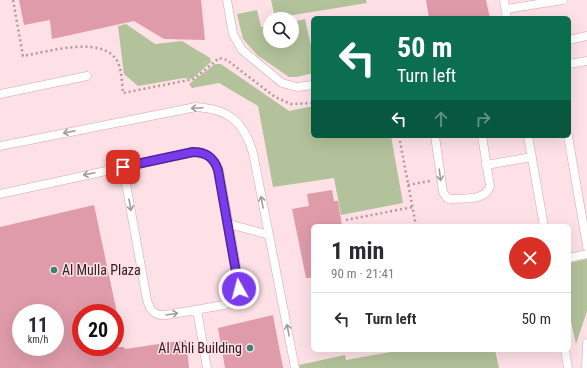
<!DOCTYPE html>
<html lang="en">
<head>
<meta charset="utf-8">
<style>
  body { margin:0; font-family:"Roboto Condensed",sans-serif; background:#f7f7f7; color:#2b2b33; height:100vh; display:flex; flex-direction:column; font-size:15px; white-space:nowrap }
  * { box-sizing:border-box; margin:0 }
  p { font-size:13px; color:#7c7c81 }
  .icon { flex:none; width:22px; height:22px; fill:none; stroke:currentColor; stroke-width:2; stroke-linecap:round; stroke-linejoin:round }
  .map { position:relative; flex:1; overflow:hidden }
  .side { position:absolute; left:311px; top:224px; width:260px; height:128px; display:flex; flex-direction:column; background:#fff; border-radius:6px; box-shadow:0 4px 16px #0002 }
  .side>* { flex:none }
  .hud { position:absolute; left:311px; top:16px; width:260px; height:122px; border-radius:6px; box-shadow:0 4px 16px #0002; background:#0b6e4f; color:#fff; overflow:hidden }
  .buttons { position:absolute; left:263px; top:12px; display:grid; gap:8px }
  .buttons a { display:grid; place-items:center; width:36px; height:36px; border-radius:50%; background:#fff; box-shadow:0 4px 16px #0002; font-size:20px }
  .speed { position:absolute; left:12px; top:304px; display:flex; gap:8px; font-size:20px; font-weight:700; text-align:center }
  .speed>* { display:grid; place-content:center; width:52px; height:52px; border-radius:50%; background:#fff; box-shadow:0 4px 16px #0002; line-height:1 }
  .speed small { font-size:10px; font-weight:400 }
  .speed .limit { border:6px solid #d22; background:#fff; color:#111 }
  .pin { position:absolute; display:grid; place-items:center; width:34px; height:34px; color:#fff; margin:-17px; border-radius:8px; box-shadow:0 2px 6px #0006 }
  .me { position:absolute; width:44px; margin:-22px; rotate:353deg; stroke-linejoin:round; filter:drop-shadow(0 0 3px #0008) }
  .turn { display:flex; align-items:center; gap:14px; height:84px; padding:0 20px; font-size:18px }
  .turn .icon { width:52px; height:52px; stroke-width:2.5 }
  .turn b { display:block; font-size:28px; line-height:34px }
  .lanes { display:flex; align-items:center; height:38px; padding:0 20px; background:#0003; justify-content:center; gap:20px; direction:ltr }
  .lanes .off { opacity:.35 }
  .round { display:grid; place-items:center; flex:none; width:42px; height:42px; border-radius:21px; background:#f7f7f7 }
  .head { display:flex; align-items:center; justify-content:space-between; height:68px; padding:0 20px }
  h1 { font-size:24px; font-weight:700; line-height:30px }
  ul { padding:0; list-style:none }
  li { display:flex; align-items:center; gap:12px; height:52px; padding:0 20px; border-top:1px solid #e1e1e2 }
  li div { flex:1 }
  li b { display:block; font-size:15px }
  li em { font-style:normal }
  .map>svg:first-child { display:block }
</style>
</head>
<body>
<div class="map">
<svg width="587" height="368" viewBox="0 0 587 368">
  <rect width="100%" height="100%" fill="#fde1e6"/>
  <!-- green -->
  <path fill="#b3c29a" d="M271 0H366L367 3 275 18Z
    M257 10 261 27 270 25V41H292V22L305 19 313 55V73L297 77H289L257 55 243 39 237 14Z
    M126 24 155 44 182 41 210 58 211 62 192 79 184 78 138 86 124 74 118 26Z
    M215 64H221L289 111 313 106V136H391L403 203 341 215 334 178 273 187 258 106 219 83 192 88 189 84Z
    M587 259V311L576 344 569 312V263Z
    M402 350H495L499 368H300L299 365 345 355 346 360Z"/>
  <!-- building -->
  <path fill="#df9baa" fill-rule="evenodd" d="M19 0H201L205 40 164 39 134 21 52 39 50 20 24 25Z
    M426 0H486L490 18H429Z
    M332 190 334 201H338L342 226H313V278H306L292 209 309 206 307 194Z
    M94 205 117 313H81V347H124L125 349 186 340 189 368H0V227ZM21 313H55V347H21Z
    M273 315 283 368H225L218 328Z"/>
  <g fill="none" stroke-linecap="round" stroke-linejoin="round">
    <defs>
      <path id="service" d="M227 0 233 34 242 50 282 83 297 87 313 85
        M504 0 507 18
        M506 9 563 0
        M569 40 587 36
        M569 64 587 61
        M0 94 87 76
        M435 136 443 192 447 198 451 199C464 198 486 201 490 186L482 136
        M528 136 544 226
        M568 136 587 246
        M0 146 196 107C229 109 244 122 253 153L295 368
        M486 165 532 157
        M0 194 193 152C207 152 214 157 219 170L239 281C239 293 236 300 224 305L166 315C155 316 150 311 147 300L123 167
        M229 224 269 235
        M569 258 587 254
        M197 310 207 368
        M565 350 568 368
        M586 368 587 343"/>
    </defs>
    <!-- service casing -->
    <use href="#service" stroke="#d1a6af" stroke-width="9"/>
    <!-- path -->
    <path stroke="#b1999e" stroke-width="2.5" stroke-dasharray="2 3" stroke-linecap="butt" d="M13 0 23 56C47 52 108 33 119 65 122 74 122 84 123 93L194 79 219 58 227 60 275 97 291 104 313 103
      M399 136 416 226
      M408 185 430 181
      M346 220 413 207"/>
    <!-- service -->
    <use href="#service" stroke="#fff" stroke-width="8"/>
  </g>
  <!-- one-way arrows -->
  <defs><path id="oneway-shaft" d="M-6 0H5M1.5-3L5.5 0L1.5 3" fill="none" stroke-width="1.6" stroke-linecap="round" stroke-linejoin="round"/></defs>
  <g stroke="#a29b9c">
    <use href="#oneway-shaft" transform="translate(197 108) rotate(177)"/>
    <use href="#oneway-shaft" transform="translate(69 132) rotate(169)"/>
    <use href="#oneway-shaft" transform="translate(89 174) rotate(168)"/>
    <use href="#oneway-shaft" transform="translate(440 175) rotate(82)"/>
    <use href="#oneway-shaft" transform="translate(262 202) rotate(-101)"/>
    <use href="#oneway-shaft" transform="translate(130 205) rotate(80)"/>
    <use href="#oneway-shaft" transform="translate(172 314) rotate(-9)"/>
    <use href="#oneway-shaft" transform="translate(288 330) rotate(-101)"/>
  </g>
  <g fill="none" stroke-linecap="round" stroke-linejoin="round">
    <defs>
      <path id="route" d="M123 167 193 152C207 152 214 158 218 170L239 289"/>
    </defs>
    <!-- route casing -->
    <use href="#route" stroke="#51269a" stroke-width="10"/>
    <!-- route -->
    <use href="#route" stroke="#7c3aed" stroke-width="7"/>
  </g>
  <!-- markers -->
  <g fill="#3c8279" stroke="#fde1e6" stroke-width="1.5">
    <circle cx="54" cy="270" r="4"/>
    <circle cx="250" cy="348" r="4"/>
  </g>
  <g text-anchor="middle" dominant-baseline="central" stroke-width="3" stroke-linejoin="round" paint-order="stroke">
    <!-- poi labels -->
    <g font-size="14" fill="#302023" stroke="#fde1e6" text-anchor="start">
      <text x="62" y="270">Al Mulla Plaza</text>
      <text x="242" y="348" text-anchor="end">Al Ahli Building</text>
    </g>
  </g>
</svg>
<div class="buttons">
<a><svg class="icon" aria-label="search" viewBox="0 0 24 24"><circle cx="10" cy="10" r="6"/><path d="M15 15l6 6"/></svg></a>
</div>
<div class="speed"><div>11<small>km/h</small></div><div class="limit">20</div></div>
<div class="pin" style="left:123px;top:167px;background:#d93025"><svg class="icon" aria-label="arrive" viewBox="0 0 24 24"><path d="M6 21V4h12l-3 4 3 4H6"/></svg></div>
<svg class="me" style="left:239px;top:289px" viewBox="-20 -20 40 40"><circle r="17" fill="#7c3aed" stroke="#fff" stroke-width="3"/><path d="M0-11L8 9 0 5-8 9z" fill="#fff"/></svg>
<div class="hud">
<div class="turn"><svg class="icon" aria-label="left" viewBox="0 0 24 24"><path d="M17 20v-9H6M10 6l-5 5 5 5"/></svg><div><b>50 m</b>Turn left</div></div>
<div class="lanes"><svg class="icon" aria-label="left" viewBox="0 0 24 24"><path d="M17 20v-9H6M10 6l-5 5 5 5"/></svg><svg class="icon off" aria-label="ahead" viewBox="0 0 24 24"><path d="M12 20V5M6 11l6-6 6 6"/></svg><svg class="icon off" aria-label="right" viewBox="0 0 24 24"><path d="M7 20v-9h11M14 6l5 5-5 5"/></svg></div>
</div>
<section class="side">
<div class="head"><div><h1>1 min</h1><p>90 m · 21:41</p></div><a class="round" style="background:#d93025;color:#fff"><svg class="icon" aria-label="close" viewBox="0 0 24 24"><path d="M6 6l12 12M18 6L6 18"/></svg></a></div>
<ul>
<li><svg class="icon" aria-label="left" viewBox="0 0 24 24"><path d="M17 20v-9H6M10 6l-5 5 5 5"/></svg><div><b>Turn left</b></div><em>50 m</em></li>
</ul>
</section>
</div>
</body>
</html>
